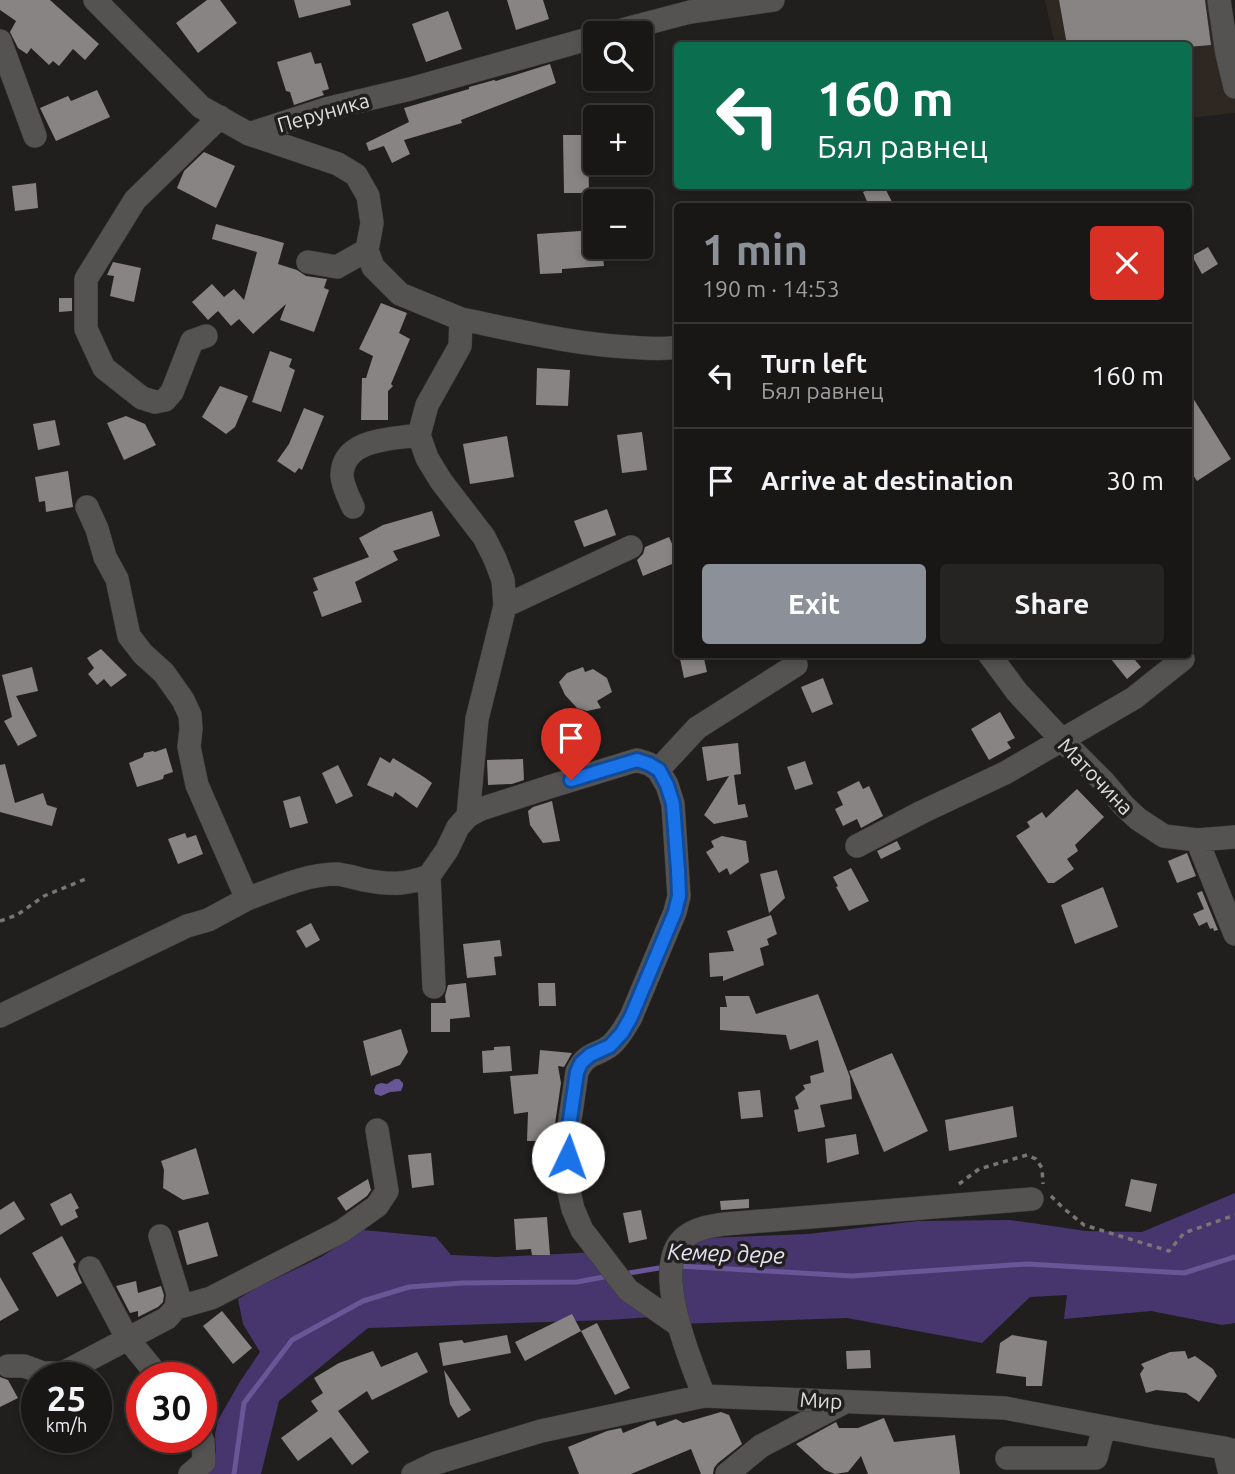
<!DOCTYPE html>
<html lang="en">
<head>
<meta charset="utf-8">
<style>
  body { margin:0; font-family:Ubuntu,sans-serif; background:#262423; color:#f1f3f6; height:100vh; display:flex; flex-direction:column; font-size:26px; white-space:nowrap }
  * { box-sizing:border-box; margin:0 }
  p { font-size:23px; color:#9f9fa1 }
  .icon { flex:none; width:38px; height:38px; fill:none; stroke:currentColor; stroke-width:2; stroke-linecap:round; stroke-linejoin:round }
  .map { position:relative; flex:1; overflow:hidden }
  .drawer { position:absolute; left:674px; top:203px; width:518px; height:455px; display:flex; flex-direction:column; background:#191716; border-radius:7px; box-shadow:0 4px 10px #0003,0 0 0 2px #373635 }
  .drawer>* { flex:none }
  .hud { position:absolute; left:674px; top:42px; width:518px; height:147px; border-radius:7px; box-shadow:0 4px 10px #0003,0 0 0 2px #373635; background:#0b6e4f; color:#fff; overflow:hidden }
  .fabs { position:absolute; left:583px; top:21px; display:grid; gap:14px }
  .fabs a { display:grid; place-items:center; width:70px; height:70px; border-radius:7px; background:#191716; box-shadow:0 4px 10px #0003,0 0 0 2px #373635; font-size:35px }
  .speed { position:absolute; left:21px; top:1362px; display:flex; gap:14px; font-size:35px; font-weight:700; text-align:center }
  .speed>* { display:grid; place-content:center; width:91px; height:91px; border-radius:50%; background:#191716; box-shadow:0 4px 10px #0003,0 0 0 2px #373635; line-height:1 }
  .speed small { font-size:18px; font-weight:400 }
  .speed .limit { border:10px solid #d22; background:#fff; color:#111 }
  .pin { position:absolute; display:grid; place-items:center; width:60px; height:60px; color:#fff; margin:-72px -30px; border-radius:50% 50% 50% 0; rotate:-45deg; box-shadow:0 0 7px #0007 }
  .pin .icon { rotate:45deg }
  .me { position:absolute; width:77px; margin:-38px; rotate:3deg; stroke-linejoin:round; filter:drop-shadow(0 0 5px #0008) }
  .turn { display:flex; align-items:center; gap:24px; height:147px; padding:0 28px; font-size:32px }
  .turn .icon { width:91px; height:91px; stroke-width:2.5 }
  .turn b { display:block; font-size:49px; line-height:60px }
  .round { display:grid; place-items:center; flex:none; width:74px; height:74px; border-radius:7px; background:#262423 }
  .summary { display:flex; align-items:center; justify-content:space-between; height:119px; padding:0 28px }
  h1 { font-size:42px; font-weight:700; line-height:52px; color:#8c9099 }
  .action { display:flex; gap:14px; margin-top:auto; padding:14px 28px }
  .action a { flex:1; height:80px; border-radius:7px; background:#8c9099; color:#fff; font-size:28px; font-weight:700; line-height:80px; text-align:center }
  .action a+a { background:#262423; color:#f1f3f6 }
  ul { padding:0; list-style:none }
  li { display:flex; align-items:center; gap:21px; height:105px; padding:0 28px; border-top:2px solid #373635 }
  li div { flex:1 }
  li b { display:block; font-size:26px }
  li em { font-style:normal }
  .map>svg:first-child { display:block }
</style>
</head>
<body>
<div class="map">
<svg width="1235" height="1474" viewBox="0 0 1235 1474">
  <rect width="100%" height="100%" fill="#211f1d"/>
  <!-- built -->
  <path fill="#2e2722" d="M1045 0H1219L1235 87V113L1188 118V46L1055 45Z"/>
  <!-- green -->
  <path fill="#47356e" d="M1235 1193V1323L1222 1325 1151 1311 1064 1319 1067 1295 1030 1297 982 1343 847 1318 677 1324 682 1239 808 1234 918 1221 1010 1220 1086 1231 1142 1232Z
    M363 1230 436 1237 451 1255 497 1257 598 1252 666 1316 609 1320 368 1328 279 1401 261 1474H206L216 1452 215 1434 218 1420 241 1380 260 1352 243 1324 238 1299 256 1288 321 1257Z"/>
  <!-- water -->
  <path fill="#695696" d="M395 1079H399L403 1083V1086L401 1091 390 1092 381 1096 375 1094 374 1090 376 1085 381 1083 387 1084Z"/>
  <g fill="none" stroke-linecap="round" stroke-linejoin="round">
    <!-- stream -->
    <path stroke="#695696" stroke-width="5" d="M678 1266 852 1276 1027 1264 1184 1273 1235 1257
      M623 1274 665 1267
      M234 1474 244 1403 292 1340 363 1301 409 1287 462 1283 577 1282 609 1276"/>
  </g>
  <!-- building -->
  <path fill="#878483" d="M0 0H50L99 44 85 60 73 49 59 66 53 61 49 65 31 48 27 54 18 48 10 32 16 21 0 10Z
    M207 0H220L237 23 198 53 176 23Z
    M294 0H350L351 5 299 18Z
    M507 0H543L549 19 516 30Z
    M1059 0H1205L1211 45 1188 47V46L1067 45Z
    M448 11 462 49 426 62 412 24Z
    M311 52 315 64 321 63 329 89 322 91 324 95 294 105 290 92 286 91 277 62Z
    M550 64 556 83 461 120 462 123 404 140 410 154 392 163 384 146 369 151 366 143 409 122 404 108 469 89V87L494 80 496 81Z
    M97 90 110 117 56 141 40 108 68 96 71 101Z
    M563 135H588L589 193H564Z
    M204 152 235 166 216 208 177 188 184 171Z
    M36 183 38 208 15 211 12 186Z
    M876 186H884L894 206H869L863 192Z
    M216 224 284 243 278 264 297 270 306 276 327 279 324 288 329 290 314 332 280 320 286 304 253 334 239 319 231 326 218 311 208 320 192 302 212 284 224 297 234 289 244 300 257 252 212 239Z
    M595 230V247H602L604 266 562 269V273L540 274 537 234Z
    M1208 247 1218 264 1202 274 1192 256Z
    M113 262 141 268 134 302 110 296 114 276 107 275Z
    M59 298H72V311L59 312Z
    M381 303 407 313 399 333 410 339 391 384 393 386 388 391V420H361L362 378H366L373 356 359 349Z
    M270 351 292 359 289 367 295 370 281 412 252 402Z
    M537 368 570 370 568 406 536 405Z
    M220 386 248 396 235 427 226 434 202 417Z
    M1188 390 1231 459 1197 481 1188 467Z
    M304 408 324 416 302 470 299 468 295 473 277 461 289 444Z
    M126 416 145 424 156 445 124 460 107 423Z
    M55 420 60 445 38 450 33 424Z
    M642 432 647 470 622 473 617 435Z
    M507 436 514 477 470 484 463 444Z
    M68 471 73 507 46 512 45 501 39 502 35 477Z
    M607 509 616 535 584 547 574 521Z
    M432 511 440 536 393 551 398 560 355 582 362 602 322 617 313 592 318 590 313 578 369 557 359 538 383 525Z
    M669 537 677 555V562L643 576 637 560 643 554 645 547Z
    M101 649 127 675 111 687 104 679 97 685 88 674 94 668 87 658Z
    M679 654H703L707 672 684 678Z
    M1107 654H1130L1141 667 1127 679Z
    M32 667 38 691 16 696 37 736 18 746 4 721 12 717 2 675Z
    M583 667 585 672 593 669 607 678 612 692 597 701 601 708 587 711 577 708 565 695 559 682 567 673Z
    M823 678 833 704 812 713 801 687Z
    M1000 712 1015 738 1007 742 1011 748 989 760 971 729Z
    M738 743 741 774 734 775 738 805 745 804 748 817 714 824 704 815 729 776 707 781 702 747Z
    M166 748 173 772 164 775 163 779 137 787 129 763 143 757 144 753 153 751 155 752Z
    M380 757 390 763 393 758 424 777 432 783 417 808 395 792 393 797 367 785Z
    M523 759 524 780 512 784 488 785 487 760Z
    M805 761 813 784 795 790 787 767Z
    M5 764 15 803 43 793 47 805 57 808 52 826 0 812V765Z
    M338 765 353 796 336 804 322 773Z
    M859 781 863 789 869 786 883 816 861 828 857 819 843 826 835 809 843 805 837 792Z
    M1077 789 1104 817 1075 845 1078 851 1067 859 1074 869 1054 883H1048L1016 836 1030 827 1027 822 1042 812 1046 818Z
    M300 796 308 823 290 828 283 801Z
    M552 801 560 841 543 843 530 825 528 811 533 807Z
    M185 833 187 838 196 835 203 854 178 864 168 839Z
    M722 836 746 841 749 862 730 875 727 868 719 873 706 852 714 847 711 841Z
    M897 841 901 849 881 859 877 851Z
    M1187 853 1196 876 1177 883 1168 861Z
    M851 868 869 901 849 911 836 887 838 886 833 877Z
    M777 870 785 898 769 913 760 874Z
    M1103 887 1118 927 1075 944 1061 905Z
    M1202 891 1218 930 1214 931 1213 928 1210 929 1207 922 1199 926 1193 914 1204 909 1197 893Z
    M771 915 777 934 767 939 769 945 760 948 764 965 723 981V976L710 977 709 953 734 951 727 931Z
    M311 923 320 940 306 948 296 931Z
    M500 940 502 956 494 957 496 975 467 978 463 944Z
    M466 983 470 1017 450 1019V1032H431V1003H446L445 996 448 985Z
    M538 983H555L556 1006H539Z
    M818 994 850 1077 852 1099 820 1105 825 1127 798 1132 794 1110 799 1109 795 1097 805 1089 803 1085 811 1083 810 1076 824 1072 818 1040 790 1050 786 1035 720 1030V1007H727L725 996H749L756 1014Z
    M401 1029 408 1052 400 1065 371 1076 363 1041Z
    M510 1046 512 1071 483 1073 482 1051 494 1050V1047Z
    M540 1050 572 1053 564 1067 558 1066 561 1083 554 1131 553 1163H541V1141H527L528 1112 514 1114 510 1076 538 1074Z
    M892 1053 928 1131 884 1152 849 1071Z
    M760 1090 763 1117 741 1119 738 1092Z
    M1013 1106 1017 1137 949 1151 945 1120Z
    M856 1134 859 1154 827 1163 825 1139Z
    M196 1148 209 1194 183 1200 163 1188 164 1170 161 1161Z
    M431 1153 434 1185 412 1188 408 1155Z
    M368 1179 371 1190 367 1196 346 1211 337 1198Z
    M1131 1179 1157 1184 1151 1212 1125 1206Z
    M71 1193 79 1208 75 1210 78 1217 61 1226 50 1204Z
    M749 1199V1208L721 1210 720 1201Z
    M14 1201 25 1219 0 1235V1210Z
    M641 1210 647 1239 629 1243 623 1213Z
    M547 1217 550 1255H532L531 1249 516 1250 514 1219Z
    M208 1222 218 1256 187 1265 178 1231Z
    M62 1236 76 1262 73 1264 82 1283 57 1297 32 1253Z
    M0 1277 19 1310 0 1321Z
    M136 1281 138 1293 161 1286 164 1295 163 1302 158 1307 138 1317V1311L130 1313 116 1286Z
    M222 1311 252 1348 233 1364 203 1326Z
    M572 1314 581 1331 525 1361 515 1342Z
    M597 1323 630 1388 615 1395 581 1331Z
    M507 1335 511 1353 443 1366 439 1343 462 1340 464 1343Z
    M1012 1335 1047 1341 1042 1386H1026V1377L996 1373 1000 1343Z
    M870 1350 871 1368 847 1369 846 1351Z
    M373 1351 381 1367 417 1352 428 1372 372 1400 367 1391 338 1411 369 1452 352 1465 331 1437 298 1461 281 1438 318 1411 311 1401 323 1393 314 1378 339 1363Z
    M1185 1351 1188 1359 1195 1356 1213 1369 1217 1376 1199 1402 1186 1393 1156 1390 1146 1393 1140 1374 1144 1368 1141 1364 1170 1352Z
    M444 1370 471 1410 458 1418 450 1404Z
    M0 1377 8 1380 18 1398 0 1407Z
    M721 1412 729 1415 742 1444 718 1463 714 1468 713 1474H701L691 1449 631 1474H579L568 1447 607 1431 621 1428 623 1433 650 1422 655 1421 657 1426 676 1419 683 1423Z
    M884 1418 894 1442 955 1435 960 1474H868L861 1456 848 1472 835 1474 825 1470 796 1444 836 1422 839 1428H858Z
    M162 1437H187L189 1444 174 1454Z"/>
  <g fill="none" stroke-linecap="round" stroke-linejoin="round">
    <defs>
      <path id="minor" d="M95 0 201 107 249 134 338 164 356 175 368 196 372 223 367 250 373 267 400 294 461 319 460 346 427 405 419 435 427 458 441 481 484 537 495 559 503 580 505 606 477 719 468 816
        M1219 0 1227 54 1235 87
        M610 33 690 12 773 0
        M0 41 35 136
        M249 134 326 109 410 89 595 37
        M308 262 337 267 367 250
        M461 319C516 330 572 344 628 347 644 348 662 350 677 347
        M206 336 192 341 172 392 165 400 155 402 142 398 104 368 86 329V279L135 200 220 117
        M353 507C349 498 342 485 342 475 343 438 393 439 419 435
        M505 606 631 547
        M989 654 1017 692 1061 739 1104 782 1124 806 1138 819 1164 836 1197 840 1235 837
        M658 770 697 728 796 665
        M1197 840 1235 934
        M857 846 922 812 1005 773 1134 698 1183 659
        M429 876 447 850 458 827 468 816 481 809 549 787 637 760 649 764 658 770 667 785 673 804 679 896 675 912 631 1017C625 1027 620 1037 611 1045 596 1057 587 1051 577 1072L568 1133 567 1183 573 1209 582 1230 628 1290 677 1324
        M429 876 434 987
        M247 899C276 888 307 874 337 874 346 875 356 878 364 880 390 885 405 885 429 876
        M0 1016 187 926 208 920 247 899 197 785 189 747 191 729 190 715 183 700 164 673 143 654 129 636 117 579 105 557 97 529 87 507
        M90 1268 127 1338 159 1377
        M176 1308 211 1298 342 1231 377 1206 387 1191 377 1130
        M8 1366H24L43 1373H63L167 1318 176 1308 178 1294 160 1236
        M704 1396C691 1362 650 1267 684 1238 695 1228 711 1226 725 1224L1032 1199
        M1224 1448 1230 1474
        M1007 1458H1096L1104 1427
        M190 1474 204 1462 203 1442 201 1437
        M413 1474 436 1463 541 1431 704 1396 1005 1408 1152 1436 1224 1448 1235 1451
        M727 1474 761 1446 843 1403"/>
    </defs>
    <!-- minor casing -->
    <use href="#minor" stroke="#3d3c3b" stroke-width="24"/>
    <!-- path -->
    <path stroke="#777674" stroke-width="3.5" stroke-dasharray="5 5" stroke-linecap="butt" d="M0 921 17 915 44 896 88 878
      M959 1184 979 1169 1027 1155 1036 1159 1042 1168 1043 1184
      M1051 1196 1062 1207 1084 1225 1169 1251 1184 1233 1235 1215"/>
    <!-- minor -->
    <use href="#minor" stroke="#555351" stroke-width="23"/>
  </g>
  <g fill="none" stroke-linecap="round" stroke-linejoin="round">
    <defs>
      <path id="route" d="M568 1157V1133L577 1072 581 1063 590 1055 610 1046 622 1033 631 1017 675 912 679 896 678 870 673 804 667 785 659 770 649 764 637 760 571 780"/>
    </defs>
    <!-- route casing -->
    <use href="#route" stroke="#114b97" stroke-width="18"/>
    <!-- route -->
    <use href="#route" stroke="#1a73e8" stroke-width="12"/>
  </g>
  <g text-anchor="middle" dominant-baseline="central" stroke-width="7" stroke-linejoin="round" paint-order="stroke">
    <!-- street labels -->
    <g font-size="21" fill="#dedddc" stroke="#211f1d">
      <text transform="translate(323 112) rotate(-16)">Перуника</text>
      <text transform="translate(1096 776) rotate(46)">Маточина</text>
      <text transform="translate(821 1400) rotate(3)">Мир</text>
    </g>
    <!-- water labels -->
    <g font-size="23" font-style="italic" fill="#e5e1f4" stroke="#211f1d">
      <text transform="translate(726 1253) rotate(2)">Кемер дере</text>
    </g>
  </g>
</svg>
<div class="fabs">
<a><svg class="icon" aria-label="search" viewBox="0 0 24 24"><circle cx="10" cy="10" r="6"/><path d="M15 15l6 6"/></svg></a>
<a>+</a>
<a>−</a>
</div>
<div class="speed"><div>25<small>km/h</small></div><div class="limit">30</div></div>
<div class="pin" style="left:571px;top:780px;background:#d93025"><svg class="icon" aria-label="arrive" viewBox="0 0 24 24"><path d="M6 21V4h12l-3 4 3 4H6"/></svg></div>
<svg class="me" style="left:568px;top:1157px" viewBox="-20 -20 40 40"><circle r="19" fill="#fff"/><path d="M0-13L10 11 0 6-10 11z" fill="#1a73e8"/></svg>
<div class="hud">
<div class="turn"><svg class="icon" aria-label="left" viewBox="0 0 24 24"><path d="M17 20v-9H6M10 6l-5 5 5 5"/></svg><div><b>160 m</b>Бял равнец</div></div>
</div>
<section class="drawer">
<div class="summary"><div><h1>1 min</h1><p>190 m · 14:53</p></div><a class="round" style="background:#d93025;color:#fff"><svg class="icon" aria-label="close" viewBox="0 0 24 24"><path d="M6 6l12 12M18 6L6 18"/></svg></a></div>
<ul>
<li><svg class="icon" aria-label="left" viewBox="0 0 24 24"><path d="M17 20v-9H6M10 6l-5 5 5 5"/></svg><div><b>Turn left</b><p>Бял равнец</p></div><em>160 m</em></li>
<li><svg class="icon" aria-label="arrive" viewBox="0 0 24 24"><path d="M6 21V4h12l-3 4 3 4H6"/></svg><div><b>Arrive at destination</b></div><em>30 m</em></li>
</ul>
<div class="action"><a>Exit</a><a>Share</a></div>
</section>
</div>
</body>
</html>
